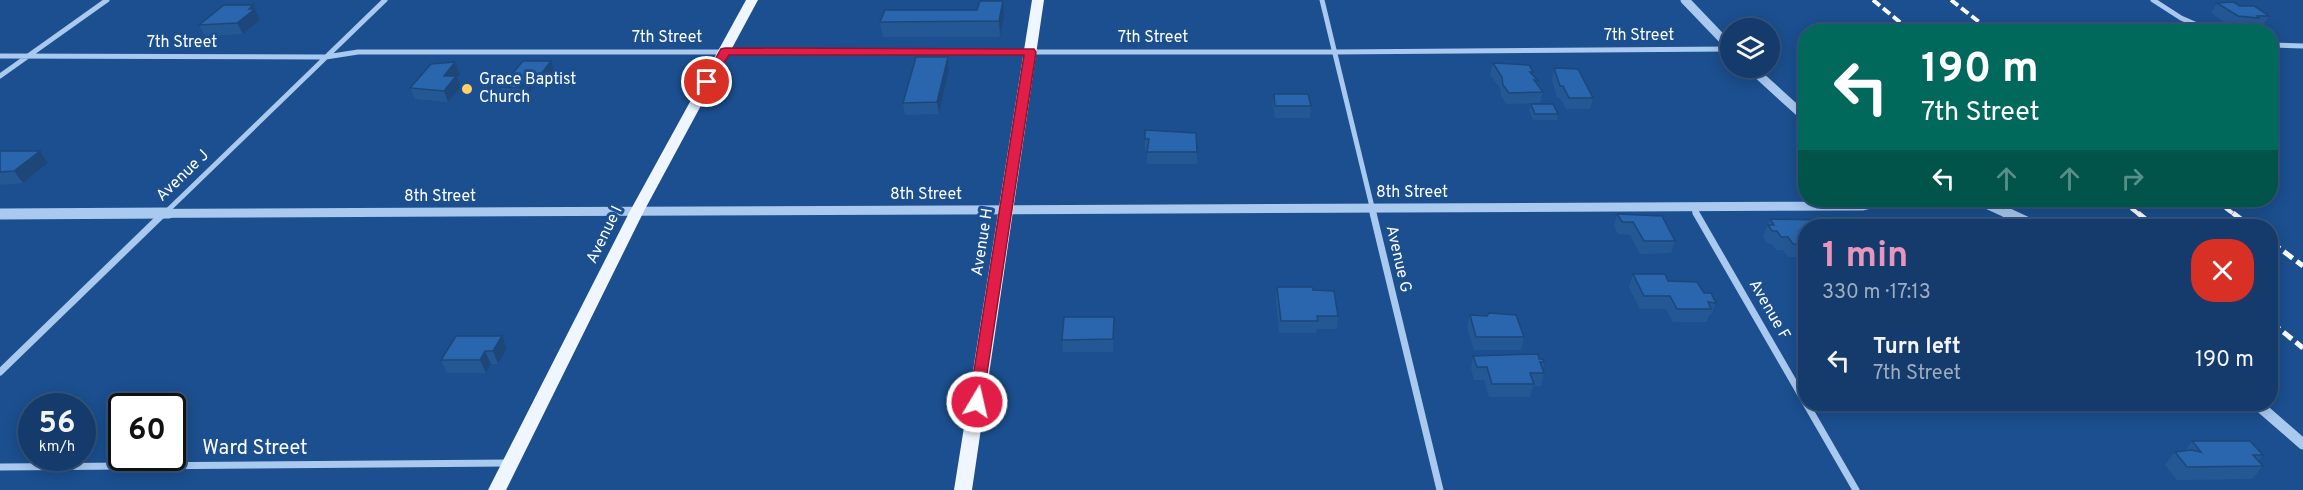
<!DOCTYPE html>
<html lang="en">
<head>
<meta charset="utf-8">
<style>
  body { margin:0; font-family:Overpass,sans-serif; background:#214673; color:#f1f3f6; height:100vh; display:flex; flex-direction:column; font-size:22px; white-space:nowrap }
  * { box-sizing:border-box; margin:0 }
  p { font-size:20px; color:#9dadc1 }
  .icon { flex:none; width:33px; height:33px; fill:none; stroke:currentColor; stroke-width:2; stroke-linecap:round; stroke-linejoin:round }
  .map { position:relative; flex:1; overflow:hidden }
  .side { position:absolute; left:1798px; top:219px; width:480px; height:192px; display:flex; flex-direction:column; background:#143b6b; border-radius:24px; box-shadow:0 3px 15px #0003,0 0 0 2px #33557e }
  .side>* { flex:none }
  .guide { position:absolute; left:1798px; top:24px; width:480px; height:183px; border-radius:24px; box-shadow:0 3px 15px #0003,0 0 0 2px #33557e; background:#00695c; color:#fff; overflow:hidden }
  .fabs { position:absolute; left:1720px; top:18px; display:grid; gap:12px }
  .fabs a { display:grid; place-items:center; width:60px; height:60px; border-radius:50%; background:#143b6b; box-shadow:0 3px 15px #0003,0 0 0 2px #33557e; font-size:30px }
  .speed { position:absolute; left:18px; top:393px; display:flex; gap:12px; font-size:30px; font-weight:700; text-align:center }
  .speed>* { display:grid; place-content:center; width:78px; height:78px; border-radius:50%; background:#143b6b; box-shadow:0 3px 15px #0003,0 0 0 2px #33557e; line-height:1 }
  .speed small { font-size:15px; font-weight:400 }
  .speed .limit { border:3px solid #111; border-radius:9px; background:#fff; color:#111 }
  .pin { position:absolute; display:grid; place-items:center; width:51px; height:51px; color:#fff; margin:-26px; border:3px solid #fff; border-radius:50%; box-shadow:0 2px 6px #0007 }
  .me { position:absolute; width:66px; margin:-33px; rotate:9deg; stroke-linejoin:round; filter:drop-shadow(0 0 4px #0008) }
  .turn { display:flex; align-items:center; gap:21px; height:126px; padding:0 24px; font-size:27px }
  .turn .icon { width:78px; height:78px; stroke-width:2.5 }
  .turn b { display:block; font-size:42px; line-height:51px }
  .lanes { display:flex; align-items:center; height:57px; padding:0 24px; background:#0003; justify-content:center; gap:30px; direction:ltr }
  .lanes .off { opacity:.35 }
  .round { display:grid; place-items:center; flex:none; width:63px; height:63px; border-radius:24px; background:#214673 }
  .head { display:flex; align-items:center; justify-content:space-between; height:102px; padding:0 24px }
  h1 { font-size:36px; font-weight:700; line-height:45px; color:#e797bd }
  ul { padding:0; list-style:none }
  li { display:flex; align-items:center; gap:18px; height:78px; padding:0 24px }
  li div { flex:1 }
  li b { display:block; font-size:22px }
  li em { font-style:normal }
  .map>svg:first-child { display:block }
</style>
</head>
<body>
<div class="map">
<svg width="2303" height="490" viewBox="0 0 2303 490">
  <rect width="100%" height="100%" fill="#1b4f8f"/>
  <g fill="none" stroke-linecap="round" stroke-linejoin="round">
    <!-- minor-far1 -->
    <path stroke="#a9c9ee" stroke-width="5" d="M1322 0 1374 215
      M2153 0 2181 18 2213 32
      M2271 45 2303 46
      M0 56 326 57 358 52H1335L1731 49
      M0 76 107 0
      M1692 206 1697 215
      M163 215 385 0"/>
    <!-- minor -->
    <path stroke="#a9c9ee" stroke-width="7" d="M1373 213 1440 490
      M1696 213 1856 490
      M0 372 164 213
      M0 467 509 463"/>
    <!-- tertiary-far1 -->
    <path stroke="#a9c9ee" stroke-width="9" d="M1685 0 1731 48
      M1751 68 1806 118
      M1977 200 2010 215
      M0 214 1862 206 1887 200"/>
    <!-- tertiary -->
    <path stroke="#a9c9ee" stroke-width="11" d="M2007 213 2035 226
      M0 214 169 213
      M2257 404 2303 444"/>
    <!-- primary -->
    <path fill="#f0f6ff" fill-rule="evenodd" d="M746 0H758L644 211 506 490H488L630 211Z
      M1032 0H1044L972 490H954Z"/>
    <!-- rail-far1 -->
    <path stroke="#fff" stroke-width="4" stroke-dasharray="9 4" stroke-linecap="butt" d="M1873 0 1912 32
      M1951 0 1992 32
      M2121 200 2140 215
      M2215 200 2235 215"/>
    <!-- rail -->
    <path stroke="#fff" stroke-width="5" stroke-dasharray="11 5" stroke-linecap="butt" d="M2138 213 2154 226
      M2233 213 2250 226
      M2271 242 2303 266
      M2271 322 2303 348"/>
  </g>
  <!-- wall -->
  <path fill="#245895" d="M2217 3 2240 6 2269 16 2262 26 2254 27 2253 29 2231 27 2211 13Z
    M253 5 260 20 243 34 205 36 199 25Z
    M1004 16 1000 37H883L880 22Z
    M551 61 555 72 545 86 541 88 535 86 524 99H505L501 87Z
    M455 62 460 74 457 77 461 87 448 102 415 99 410 88Z
    M1493 63 1533 72 1532 75 1538 81 1537 85 1543 92 1540 103 1506 104 1501 96 1500 88 1490 75Z
    M1554 68 1593 98 1590 109H1566L1560 98H1557L1552 80Z
    M949 69 939 114 905 115 903 103Z
    M1274 94 1311 106 1310 118H1275L1273 106Z
    M1531 104 1558 114 1557 120H1533L1529 110Z
    M1145 130 1197 152V164H1147V151H1145Z
    M0 151H40L48 163 23 183 0 185Z
    M1617 214 1675 241 1671 253 1640 254 1630 235 1618 234 1614 226Z
    M1770 219 1806 226V257H1788L1783 250H1776L1772 244 1767 243 1763 237Z
    M1633 274 1668 281 1704 293 1716 303 1711 315H1709L1707 322H1673L1666 309H1640L1629 287Z
    M1277 287 1313 290 1338 316 1337 329H1317L1316 333H1279L1276 299Z
    M1470 315 1524 337 1521 350H1474L1467 327Z
    M1114 317 1113 352H1063L1062 340Z
    M502 336 507 349 498 364H491L486 373H447L441 360Z
    M1473 356 1539 359 1544 362 1543 369 1544 373 1541 386H1533L1530 397H1489L1484 380H1474L1471 369Z
    M2192 441 2263 455 2258 461 2263 466 2252 479 2177 480 2165 465 2175 452 2185 451Z"/>
  <!-- shaded-wall -->
  <path fill="#1d4779" d="M1003 1 1004 16 1000 37 999 21Z
    M253 5 260 20 243 34 237 23 249 9Z
    M948 57 949 69 939 114 937 102Z
    M551 61 555 72 545 86 541 88 537 76Z
    M455 62 460 74 457 77 461 87 448 102 444 91V76Z
    M531 74 535 86 524 99 519 88Z
    M40 151 48 163 23 183 14 171Z
    M502 336 507 349 498 364 493 351Z
    M485 351 491 364 486 373 480 360Z"/>
  <!-- building -->
  <path fill="#2a66ad" stroke="#1d4779" stroke-width="1.5" d="M980 1H1003L999 21 880 22 885 10H977Z
    M2233 2 2240 6H2254L2269 16H2257L2259 18 2238 16 2217 3Z
    M224 5H253L249 9H255L237 23 199 25Z
    M916 57H948L937 102 903 103Z
    M523 61H551L541 74 537 76 531 74 519 88 501 87Z
    M455 62 444 76H456L444 91 410 88 431 64Z
    M1493 63 1529 65 1533 72H1530L1538 81 1534 80 1543 92 1509 93 1503 85 1502 77Z
    M1554 68 1578 69 1593 98H1569L1563 86H1560Z
    M1274 94H1308L1311 106H1275Z
    M1531 104H1553L1558 114H1535Z
    M1145 130 1196 133 1197 152H1147L1149 139H1145Z
    M0 151H40L14 171 0 172Z
    M1617 214 1662 216 1675 241H1644L1633 222H1622Z
    M1770 219 1832 220 1837 226H1806V244H1793L1788 237H1781L1777 231H1772L1768 225H1774Z
    M1633 274H1665L1668 281 1697 282 1704 293H1711L1716 303 1708 302 1711 309H1677L1670 296H1644Z
    M1277 287H1312L1313 290 1334 291 1338 316H1317L1318 321H1281Z
    M1489 313 1516 315 1524 337H1476L1470 315 1487 316Z
    M1064 317H1114L1113 339 1062 340Z
    M456 336H502L493 351H485L480 360H441Z
    M1538 354 1539 359H1543L1544 362H1540L1544 373H1530L1534 384H1492L1487 367H1477L1473 356Z
    M2192 441H2250L2263 455H2253L2263 466 2187 467 2175 452 2191 450 2201 452Z"/>
  <!-- route -->
  <path fill="#e11d48" stroke="#92132f" stroke-width="1.5" d="M725 48 1034 49 1036 52 982 406H971L969 402 1024 55H729L711 84H703L702 82 721 49Z"/>
  <!-- markers -->
  <circle fill="#ffd166" stroke="#1b4f8f" stroke-width="2" cx="467" cy="89" r="6"/>
  <g text-anchor="middle" dominant-baseline="central" stroke-width="6" stroke-linejoin="round" paint-order="stroke">
    <!-- street labels -->
    <g font-size="16" fill="#fff" stroke="#1b4f8f">
      <text x="1639" y="36">7th Street</text>
      <text x="667" y="38">7th Street</text>
      <text x="1153" y="38">7th Street</text>
      <text x="182" y="43">7th Street</text>
      <text transform="translate(183 176) rotate(-44)">Avenue J</text>
      <text x="1412" y="193">8th Street</text>
      <text x="926" y="195">8th Street</text>
      <text x="440" y="197">8th Street</text>
      <text transform="translate(605 235) rotate(-64)">Avenue I</text>
      <text transform="translate(983 242) rotate(-81)">Avenue H</text>
      <text transform="translate(1398 259) rotate(77)">Avenue G</text>
      <text transform="translate(1769 310) rotate(60)">Avenue F</text>
    </g>
    <!-- poi labels -->
    <g font-size="16" fill="#fff" stroke="#1b4f8f" text-anchor="start">
      <text x="479" y="80">Grace Baptist<tspan x="479" dy="18">Church</tspan></text>
    </g>
    <!-- near-street labels -->
    <g font-size="20" fill="#fff" stroke="#1b4f8f">
      <text x="255" y="449">Ward Street</text>
    </g>
  </g>
</svg>
<div class="fabs">
<a><svg class="icon" aria-label="layers" viewBox="0 0 24 24"><path d="M12 4l9 5-9 5-9-5zM3 14l9 5 9-5"/></svg></a>
</div>
<div class="speed"><div>56<small>km/h</small></div><div class="limit">60</div></div>
<div class="pin" style="left:707px;top:82px;background:#d93025"><svg class="icon" aria-label="arrive" viewBox="0 0 24 24"><path d="M6 21V4h12l-3 4 3 4H6"/></svg></div>
<svg class="me" style="left:977px;top:402px" viewBox="-20 -20 40 40"><circle r="17" fill="#e11d48" stroke="#fff" stroke-width="3"/><path d="M0-11L8 9 0 5-8 9z" fill="#fff"/></svg>
<div class="guide">
<div class="turn"><svg class="icon" aria-label="left" viewBox="0 0 24 24"><path d="M17 20v-9H6M10 6l-5 5 5 5"/></svg><div><b>190 m</b>7th Street</div></div>
<div class="lanes"><svg class="icon" aria-label="left" viewBox="0 0 24 24"><path d="M17 20v-9H6M10 6l-5 5 5 5"/></svg><svg class="icon off" aria-label="ahead" viewBox="0 0 24 24"><path d="M12 20V5M6 11l6-6 6 6"/></svg><svg class="icon off" aria-label="ahead" viewBox="0 0 24 24"><path d="M12 20V5M6 11l6-6 6 6"/></svg><svg class="icon off" aria-label="right" viewBox="0 0 24 24"><path d="M7 20v-9h11M14 6l5 5-5 5"/></svg></div>
</div>
<section class="side">
<div class="head"><div><h1>1 min</h1><p>330 m · 17:13</p></div><a class="round" style="background:#d93025;color:#fff"><svg class="icon" aria-label="close" viewBox="0 0 24 24"><path d="M6 6l12 12M18 6L6 18"/></svg></a></div>
<ul>
<li><svg class="icon" aria-label="left" viewBox="0 0 24 24"><path d="M17 20v-9H6M10 6l-5 5 5 5"/></svg><div><b>Turn left</b><p>7th Street</p></div><em>190 m</em></li>
</ul>
</section>
</div>
</body>
</html>
